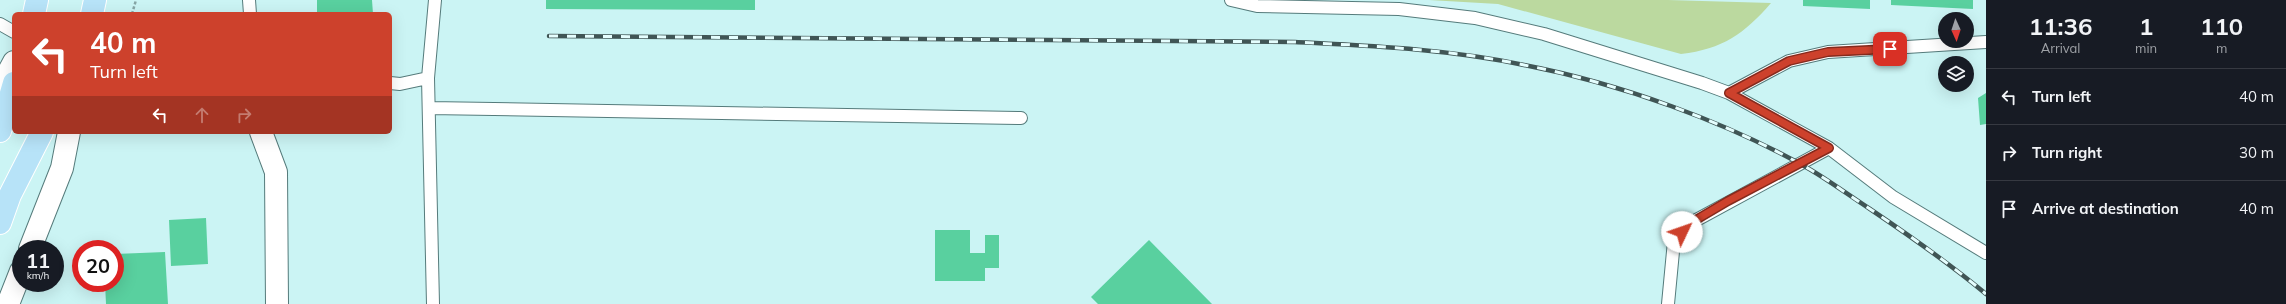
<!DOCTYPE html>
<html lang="en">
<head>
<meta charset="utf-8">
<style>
  body { margin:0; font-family:Mulish,sans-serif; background:#20242c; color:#f1f3f6; height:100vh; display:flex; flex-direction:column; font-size:15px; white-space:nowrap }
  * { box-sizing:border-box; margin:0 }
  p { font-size:13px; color:#9ea1a6 }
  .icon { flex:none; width:22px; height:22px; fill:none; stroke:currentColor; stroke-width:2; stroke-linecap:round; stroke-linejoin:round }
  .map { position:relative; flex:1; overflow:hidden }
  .details { display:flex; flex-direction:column; background:#171b24; width:300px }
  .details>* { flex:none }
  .banner { position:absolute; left:12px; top:12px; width:380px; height:122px; border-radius:6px; box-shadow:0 4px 16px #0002; background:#cd412c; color:#fff; overflow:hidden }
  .needle { width:26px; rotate:177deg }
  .fabs { position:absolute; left:1938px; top:12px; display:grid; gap:8px }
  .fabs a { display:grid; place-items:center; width:36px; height:36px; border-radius:50%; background:#171b24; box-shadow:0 4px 16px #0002; font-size:20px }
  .speed { position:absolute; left:12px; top:240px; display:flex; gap:8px; font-size:20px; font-weight:700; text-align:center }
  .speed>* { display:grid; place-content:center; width:52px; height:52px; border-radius:50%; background:#171b24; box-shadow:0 4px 16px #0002; line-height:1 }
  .speed small { font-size:10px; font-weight:400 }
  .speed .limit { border:6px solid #d22; background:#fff; color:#111 }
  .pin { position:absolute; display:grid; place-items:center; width:34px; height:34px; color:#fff; margin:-17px; border-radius:8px; box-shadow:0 2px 6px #0006 }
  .me { position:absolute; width:44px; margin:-22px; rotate:48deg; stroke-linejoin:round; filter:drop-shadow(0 0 3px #0008) }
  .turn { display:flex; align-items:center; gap:14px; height:84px; padding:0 12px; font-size:18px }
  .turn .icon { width:52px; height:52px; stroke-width:2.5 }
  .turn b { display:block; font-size:28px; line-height:34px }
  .lanes { display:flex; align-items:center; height:38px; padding:0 12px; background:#0003; justify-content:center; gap:20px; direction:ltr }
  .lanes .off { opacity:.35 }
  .eta { display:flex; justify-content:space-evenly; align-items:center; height:68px; text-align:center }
  .eta b { font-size:24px; font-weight:700; line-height:28px }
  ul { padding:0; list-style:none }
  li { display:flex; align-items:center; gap:12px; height:56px; padding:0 12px; border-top:1px solid #363941 }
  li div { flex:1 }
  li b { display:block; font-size:15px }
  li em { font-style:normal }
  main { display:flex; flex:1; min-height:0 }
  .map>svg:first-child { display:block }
</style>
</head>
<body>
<main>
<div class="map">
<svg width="1986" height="304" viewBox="0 0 1986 304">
  <rect width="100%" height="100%" fill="#cbf4f4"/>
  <!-- green -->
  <path fill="#bbd99f" d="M1429 0H1668L1771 3C1744 34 1723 49 1681 54L1498 4Z"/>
  <!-- building -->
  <path fill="#59d09f" d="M317 0H372L373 14H317Z
    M546 0H755V10L546 9Z
    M1803 0H1870V9L1803 6Z
    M1891 0H1973V9L1891 5Z
    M1986 93V124L1980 125 1978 98Z
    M206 218 208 264 171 266 169 220Z
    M935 230H970V253H985V235H999V268H985V281H935Z
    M1149 240 1212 304H1098L1091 297Z
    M165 252 168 304H106L105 283H115V254Z"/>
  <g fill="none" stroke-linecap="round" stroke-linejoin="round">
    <defs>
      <path id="lane" d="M249 0 250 14
        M1231 0 1257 6 1399 9 1475 18 1544 34 1702 83 1729 93 1829 148 1893 197 1986 253
        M0 24 14 32
        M428 78 433 304
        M390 83 400 84 428 78 435 0
        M1729 93 1789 61 1828 52 1986 42
        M429 108 1021 118
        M1668 304 1674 241 1689 224 1829 148"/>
      <path id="street" d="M0 88 14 62
        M261 132 276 172 277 304
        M30 249 62 168 69 132
        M8 304 21 271"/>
      <path id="primary" d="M34 14 37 0
        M92 14 95 0
        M0 131 14 83
        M0 223 10 195 42 132"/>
    </defs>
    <!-- lane casing -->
    <use href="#lane" stroke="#557b7b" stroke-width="14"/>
    <!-- street casing -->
    <use href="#street" stroke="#557b7b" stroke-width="24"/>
    <!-- primary casing -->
    <use href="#primary" stroke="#fff" stroke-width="24"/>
    <!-- path -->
    <path stroke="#86a5a5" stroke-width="2.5" stroke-dasharray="3 2" stroke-linecap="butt" d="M132 14 136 0"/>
    <!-- lane -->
    <use href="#lane" stroke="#fff" stroke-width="12"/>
    <!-- street -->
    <use href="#street" stroke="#fff" stroke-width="22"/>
    <!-- primary -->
    <use href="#primary" stroke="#b7e3f8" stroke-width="22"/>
    <defs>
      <path id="rail" d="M549 36 1295 42C1372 46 1449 49 1524 65 1618 83 1728 122 1811 170 1831 182 1850 196 1870 209 1910 236 1949 263 1986 294"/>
    </defs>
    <!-- rail casing -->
    <use href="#rail" stroke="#405555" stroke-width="4.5"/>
    <!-- rail -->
    <use href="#rail" stroke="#e5fefe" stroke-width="3" stroke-dasharray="9" stroke-linecap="butt"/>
  </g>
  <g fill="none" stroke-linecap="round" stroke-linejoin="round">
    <defs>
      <path id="route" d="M1682 232 1689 224 1728 201 1829 148 1729 93 1789 61 1828 52 1890 49"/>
    </defs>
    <!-- route casing -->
    <use href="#route" stroke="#852a1d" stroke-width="10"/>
    <!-- route -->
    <use href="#route" stroke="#cd412c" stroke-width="7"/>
  </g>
</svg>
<div class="fabs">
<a><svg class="needle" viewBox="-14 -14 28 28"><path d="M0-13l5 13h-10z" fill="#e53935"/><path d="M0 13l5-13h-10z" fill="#9ea1a6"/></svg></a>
<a><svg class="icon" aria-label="layers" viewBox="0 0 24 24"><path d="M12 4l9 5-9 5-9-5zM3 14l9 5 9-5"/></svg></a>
</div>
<div class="speed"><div>11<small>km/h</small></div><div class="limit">20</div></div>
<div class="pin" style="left:1890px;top:49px;background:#d93025"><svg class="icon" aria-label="arrive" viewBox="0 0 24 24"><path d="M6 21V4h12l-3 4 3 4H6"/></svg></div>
<svg class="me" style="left:1682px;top:232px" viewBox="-20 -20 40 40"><circle r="19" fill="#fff"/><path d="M0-13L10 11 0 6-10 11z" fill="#cd412c"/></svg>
<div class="banner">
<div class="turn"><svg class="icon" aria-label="left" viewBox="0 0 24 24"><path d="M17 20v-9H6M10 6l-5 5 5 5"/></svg><div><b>40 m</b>Turn left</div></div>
<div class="lanes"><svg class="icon" aria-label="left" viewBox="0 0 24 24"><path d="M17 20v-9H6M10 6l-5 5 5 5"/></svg><svg class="icon off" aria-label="ahead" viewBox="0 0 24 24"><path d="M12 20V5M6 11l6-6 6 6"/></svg><svg class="icon off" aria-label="right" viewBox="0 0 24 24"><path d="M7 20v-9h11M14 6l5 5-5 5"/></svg></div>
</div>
</div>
<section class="details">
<div class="eta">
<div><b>11:36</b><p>Arrival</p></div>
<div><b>1</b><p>min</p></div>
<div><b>110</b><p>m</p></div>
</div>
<ul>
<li><svg class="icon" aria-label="left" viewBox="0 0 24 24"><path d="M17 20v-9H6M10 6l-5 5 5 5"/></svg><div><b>Turn left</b></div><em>40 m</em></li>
<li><svg class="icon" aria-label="right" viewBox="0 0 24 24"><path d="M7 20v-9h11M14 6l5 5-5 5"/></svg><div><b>Turn right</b></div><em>30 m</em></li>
<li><svg class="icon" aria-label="arrive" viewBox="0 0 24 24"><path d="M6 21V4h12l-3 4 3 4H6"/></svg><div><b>Arrive at destination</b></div><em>40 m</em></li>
</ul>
</section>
</main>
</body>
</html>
